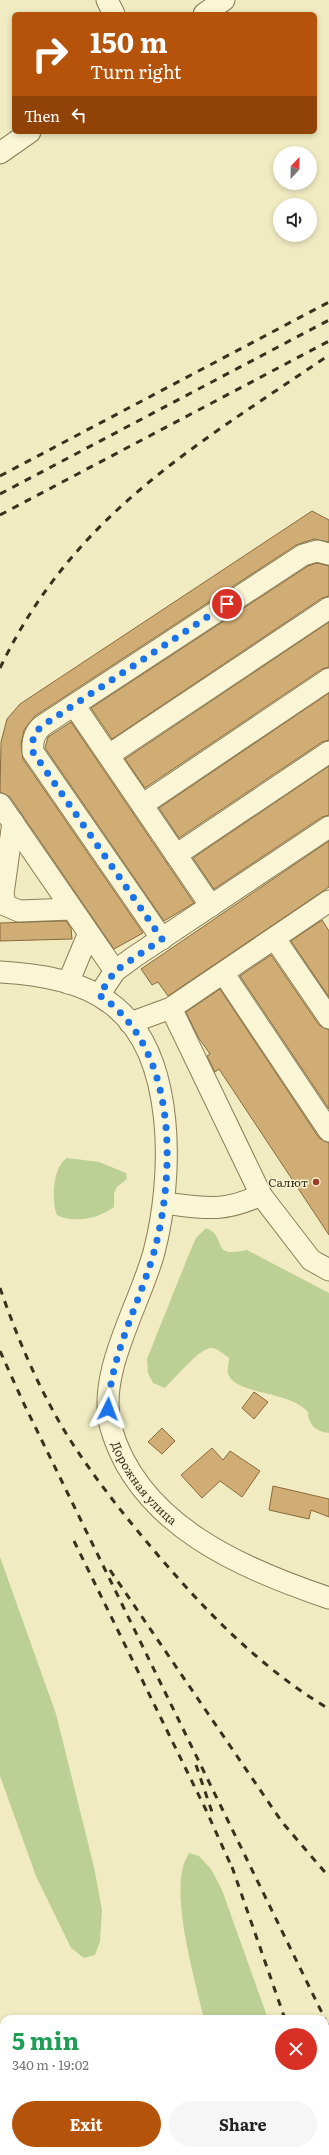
<!DOCTYPE html>
<html lang="en">
<head>
<meta charset="utf-8">
<style>
  body { margin:0; font-family:Literata,serif; background:#f6f6f6; color:#222; height:100vh; display:flex; flex-direction:column; font-size:15px; white-space:nowrap }
  * { box-sizing:border-box; margin:0 }
  p { font-size:13px; color:#767676 }
  .icon { flex:none; width:22px; height:22px; fill:none; stroke:currentColor; stroke-width:2; stroke-linecap:round; stroke-linejoin:round }
  .map { position:relative; flex:1; overflow:hidden }
  .side { position:absolute; left:0px; top:2015px; width:329px; height:140px; display:flex; flex-direction:column; background:#fff; border-radius:12px 12px 0 0; box-shadow:0 2px 6px #0003 }
  .side>* { flex:none }
  .hud { position:absolute; left:12px; top:12px; width:305px; height:122px; border-radius:6px; box-shadow:0 2px 6px #0003; background:#b45309; color:#fff; overflow:hidden }
  .needle { width:26px; rotate:22deg }
  .controls { position:absolute; left:273px; top:146px; display:grid; gap:8px }
  .controls a { display:grid; place-items:center; width:44px; height:44px; border-radius:50%; background:#fff; box-shadow:0 2px 6px #0003; font-size:20px }
  .pin { position:absolute; display:grid; place-items:center; width:34px; height:34px; color:#fff; margin:-17px; border:2px solid #fff; border-radius:50%; box-shadow:0 1px 4px #0007 }
  .me { position:absolute; width:44px; margin:-22px; rotate:3deg; stroke-linejoin:round; filter:drop-shadow(0 0 3px #0008) }
  .turn { display:flex; align-items:center; gap:14px; height:84px; padding:0 12px; font-size:18px }
  .turn .icon { width:52px; height:52px; stroke-width:2.5 }
  .turn b { display:block; font-size:28px; line-height:34px }
  .then { display:flex; align-items:center; height:38px; padding:0 12px; background:#0003; gap:8px; font-size:15px }
  .round { display:grid; place-items:center; flex:none; width:42px; height:42px; border-radius:21px; background:#f6f6f6 }
  .summary { display:flex; align-items:center; justify-content:space-between; height:68px; padding:0 12px }
  h1 { font-size:24px; font-weight:700; line-height:30px; color:#1e9e55 }
  .cta { display:flex; gap:8px; margin-top:auto; padding:8px 12px }
  .cta a { flex:1; height:46px; border-radius:24px; background:#b45309; color:#fff; font-size:16px; font-weight:700; line-height:46px; text-align:center }
  .cta a+a { background:#f6f6f6; color:#222 }
  .map>svg:first-child { display:block }
</style>
</head>
<body>
<div class="map">
<svg width="329" height="2155" viewBox="0 0 329 2155">
  <rect width="100%" height="100%" fill="#f0ebc1"/>
  <!-- green -->
  <path fill="#bccf95" d="M67 1158 99 1162 126 1173 127 1179 117 1187 114 1193V1207C100 1218 73 1224 57 1215 51 1201 53 1166 67 1158Z
    M206 1228C229 1237 208 1259 247 1250L329 1293V1433C316 1432 308 1424 308 1412 290 1390 233 1395 228 1373 227 1369 229 1362 229 1358 224 1354 216 1347 210 1348 198 1350 174 1379 165 1388L153 1383 148 1373 147 1359 189 1254 196 1238Z
    M0 1557 56 1714 94 1867 102 1910 100 1941 95 1955 84 1958 71 1948 36 1876 0 1776Z
    M189 1853 199 1856 211 1869 222 1890 268 2019H204C195 1980 173 1905 183 1867 184 1862 187 1857 189 1853Z
    M235 2151H305V2155H236Z"/>
  <!-- building -->
  <path fill="#d0ad75" stroke="#8b6b3d" d="M312 511 329 520V542L314 539 296 545 35 716 24 730 21 744 23 759 143 933 114 949 10 797 0 792 1 742 7 719 20 704Z
    M317 563 329 566V596L322 598 112 739 91 708 308 566Z
    M329 622V667L322 669 145 788 125 759Z
    M329 693V740L322 742 179 838 159 808Z
    M71 722 194 903 164 921 45 748 48 737Z
    M329 766V815L322 817 214 889 193 858Z
    M329 841V887L168 996 158 982 152 985 141 969Z
    M322 920 329 931V997L291 941Z
    M61 921H66L71 928 72 939 0 941V923Z
    M271 955 319 1025 329 1030V1109L240 976Z
    M220 989 319 1138 329 1143V1235L219 1069 215 1072 207 1056 210 1054 198 1037 186 1012Z
    M254 1392 268 1402 254 1419 242 1408Z
    M162 1428 175 1441 162 1454 148 1442Z
    M212 1448 223 1460 230 1451 260 1471 242 1497 220 1481 202 1498 181 1475Z
    M273 1486 329 1499V1517L311 1510 309 1519 269 1510Z"/>
  <g fill="none" stroke-linecap="round" stroke-linejoin="round">
    <defs>
      <g id="minor">
        <path d="M107 0 114 14"/>
        <path d="M204 14 224 0"/>
        <path d="M0 153 30 132"/>
        <path d="M74 705 211 906"/>
        <path d="M109 755 329 608"/>
        <path d="M0 804 115 971"/>
        <path d="M142 805 329 679"/>
        <path d="M13 822 3 894 5 905 19 911 72 909"/>
        <path d="M176 855 329 752"/>
        <path d="M162 939 33 752C32 741 34 733 42 726L303 555 317 551 329 554"/>
        <path d="M275 939 329 1018"/>
        <path id="s1" d="M0 972C37 974 80 980 110 1003 178 1052 173 1180 154 1252 140 1305 96 1373 111 1428 139 1525 242 1569 329 1598"/>
        <path d="M224 974 329 1131"/>
        <path d="M68 983 88 935"/>
        <path d="M99 995 115 971 134 957 329 827"/>
        <path d="M171 1008 261 1195"/>
        <path d="M130 1023 171 1008 329 901"/>
        <path d="M164 1203C204 1208 222 1213 261 1195L311 1260 329 1270"/>
      </g>
    </defs>
    <!-- minor casing -->
    <use href="#minor" stroke="#8a7d58" stroke-width="23"/>
    <!-- minor -->
    <use href="#minor" stroke="#faf6d5" stroke-width="21"/>
    <!-- rail -->
    <path stroke="#39301d" stroke-width="3" stroke-dasharray="7 7" stroke-linecap="butt" d="M0 476 329 302
      M0 494 329 320
      M0 515 329 341
      M0 668C74 514 194 447 329 355
      M0 1288C19 1343 43 1399 76 1449 102 1488 132 1525 163 1561 212 1618 264 1670 329 1709
      M0 1351 24 1404 325 2019
      M74 1541 206 1810 234 1872
      M110 1570 282 1822 329 1877
      M196 1765 212 1812
      M232 1867 285 2019
      M325 2020 329 2028
      M318 2151 319 2155"/>
  </g>
  <g fill="none" stroke-linecap="round" stroke-linejoin="round">
    <!-- route -->
    <path stroke="#1a73e8" stroke-width="7" stroke-dasharray="0 12.6" d="M108 1409C111 1353 139 1305 154 1252 176 1171 178 1047 99 995L115 971 162 939 33 752C31 741 34 733 42 726L227 604"/>
  </g>
  <!-- markers -->
  <circle fill="#9c3b25" stroke="#f7f3d1" stroke-width="1.5" cx="316" cy="1182" r="4"/>
  <g text-anchor="middle" dominant-baseline="central" stroke-width="3" stroke-linejoin="round" paint-order="stroke">
    <!-- poi labels -->
    <g font-size="12" fill="#39301d" stroke="#f7f3d1" text-anchor="end">
      <text x="308" y="1182">Салют</text>
    </g>
    <!-- street labels -->
    <g font-size="12" fill="#39301d" stroke="#f7f3d1">
      <text stroke="none"><textPath href="#s1" startOffset="631">Дорожная улица</textPath></text>
    </g>
  </g>
</svg>
<div class="controls">
<a><svg class="needle" viewBox="-14 -14 28 28"><path d="M0-13l5 13h-10z" fill="#e53935"/><path d="M0 13l5-13h-10z" fill="#767676"/></svg></a>
<a><svg class="icon" aria-label="sound" viewBox="0 0 24 24"><path d="M4 9h4l5-4v14l-5-4H4zM17 9q2 3 0 6"/></svg></a>
</div>
<div class="pin" style="left:227px;top:604px;background:#d93025"><svg class="icon" aria-label="arrive" viewBox="0 0 24 24"><path d="M6 21V4h12l-3 4 3 4H6"/></svg></div>
<svg class="me" style="left:108px;top:1409px" viewBox="-20 -20 40 40"><path d="M0-17L14 15 0 8-14 15z" fill="#1a73e8" stroke="#fff" stroke-width="4"/></svg>
<div class="hud">
<div class="turn"><svg class="icon" aria-label="right" viewBox="0 0 24 24"><path d="M7 20v-9h11M14 6l5 5-5 5"/></svg><div><b>150 m</b>Turn right</div></div>
<div class="then">Then<svg class="icon" aria-label="left" viewBox="0 0 24 24"><path d="M17 20v-9H6M10 6l-5 5 5 5"/></svg></div>
</div>
<section class="side">
<div class="summary"><div><h1>5 min</h1><p>340 m · 19:02</p></div><a class="round" style="background:#d93025;color:#fff"><svg class="icon" aria-label="close" viewBox="0 0 24 24"><path d="M6 6l12 12M18 6L6 18"/></svg></a></div>
<div class="cta"><a>Exit</a><a>Share</a></div>
</section>
</div>
</body>
</html>
